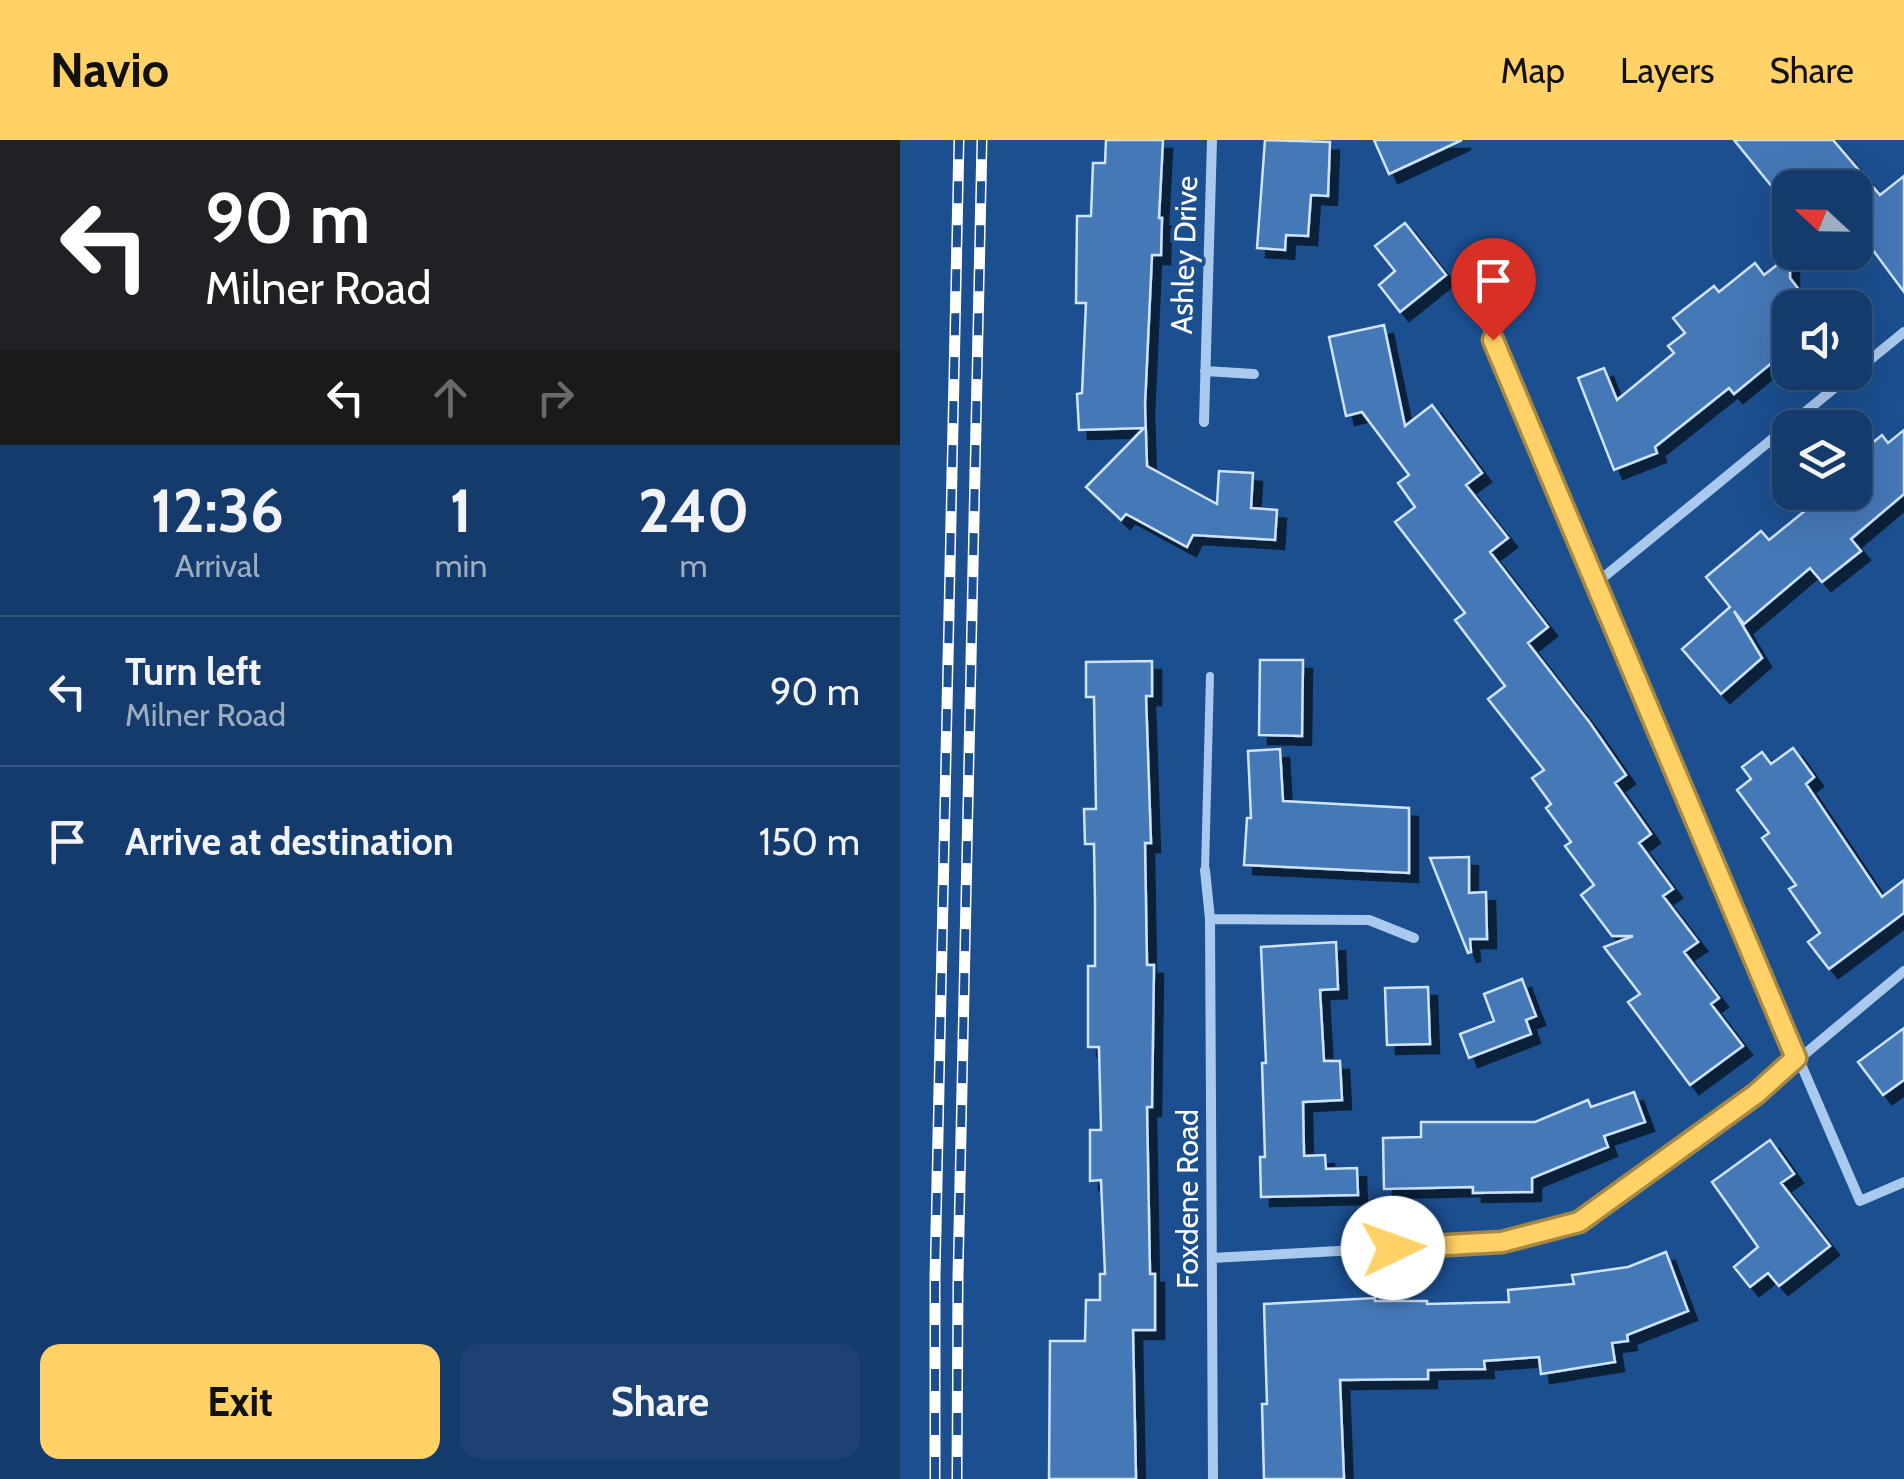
<!DOCTYPE html>
<html lang="en">
<head>
<meta charset="utf-8">
<style>
  body { margin:0; font-family:Cabin,sans-serif; background:#1d4271; color:#f1f3f6; height:100vh; display:flex; flex-direction:column; font-size:38px; white-space:nowrap }
  * { box-sizing:border-box; margin:0 }
  p { font-size:32px; color:#9dadc1 }
  .icon { flex:none; width:55px; height:55px; fill:none; stroke:currentColor; stroke-width:2; stroke-linecap:round; stroke-linejoin:round }
  .map { position:relative; flex:1; overflow:hidden }
  .details { display:flex; flex-direction:column; background:#143b6b; width:900px }
  .details>* { flex:none }
  .banner { background:#202124; color:#fff; overflow:hidden }
  .needle { width:65px; rotate:292deg }
  .controls { position:absolute; left:872px; top:30px; display:grid; gap:20px }
  .controls a { display:grid; place-items:center; width:100px; height:100px; border-radius:20px; background:#143b6b; box-shadow:0 10px 40px #0002,0 0 0 2px #33557e; font-size:50px }
  .pin { position:absolute; display:grid; place-items:center; width:85px; height:85px; color:#fff; margin:-102px -42px; border-radius:50% 50% 50% 0; rotate:-45deg; box-shadow:0 0 10px #0007 }
  .pin .icon { rotate:45deg }
  .me { position:absolute; width:110px; margin:-55px; rotate:87deg; stroke-linejoin:round; filter:drop-shadow(0 0 8px #0008) }
  .turn { display:flex; align-items:center; gap:35px; height:210px; padding:0 40px; font-size:45px }
  .turn .icon { width:130px; height:130px; stroke-width:2.5 }
  .turn b { display:block; font-size:70px; line-height:85px }
  .lanes { display:flex; align-items:center; height:95px; padding:0 40px; background:#0003; justify-content:center; gap:50px; direction:ltr }
  .lanes .off { opacity:.35 }
  .eta { display:flex; justify-content:space-evenly; align-items:center; height:170px; text-align:center }
  .eta b { font-size:60px; font-weight:700; line-height:70px }
  .cta { display:flex; gap:20px; margin-top:auto; padding:20px 40px }
  .cta a { flex:1; height:115px; border-radius:20px; background:#ffd166; color:#111; font-size:40px; font-weight:700; line-height:115px; text-align:center }
  .cta a+a { background:#1d4271; color:#f1f3f6 }
  ul { padding:0; list-style:none }
  li { display:flex; align-items:center; gap:30px; height:150px; padding:0 40px; border-top:2px solid #33557e }
  li div { flex:1 }
  li b { display:block; font-size:38px }
  li em { font-style:normal }
  header { display:flex; align-items:center; gap:60px; box-sizing:border-box; height:140px; padding:0 50px; background:#ffd166; color:#111 }
  header strong { font-size:48px }
  nav { display:flex; gap:55px; margin-inline-start:auto; font-size:35px }
  main { display:flex; flex:1; min-height:0 }
  .map>svg:first-child { display:block }
</style>
</head>
<body>
<header>
<strong>Navio</strong>
<nav><a>Map</a><a>Layers</a><a>Share</a></nav>
</header>
<main>
<section class="details">
<div class="banner">
<div class="turn"><svg class="icon" aria-label="left" viewBox="0 0 24 24"><path d="M17 20v-9H6M10 6l-5 5 5 5"/></svg><div><b>90 m</b>Milner Road</div></div>
<div class="lanes"><svg class="icon" aria-label="left" viewBox="0 0 24 24"><path d="M17 20v-9H6M10 6l-5 5 5 5"/></svg><svg class="icon off" aria-label="ahead" viewBox="0 0 24 24"><path d="M12 20V5M6 11l6-6 6 6"/></svg><svg class="icon off" aria-label="right" viewBox="0 0 24 24"><path d="M7 20v-9h11M14 6l5 5-5 5"/></svg></div>
</div>
<div class="eta">
<div><b>12:36</b><p>Arrival</p></div>
<div><b>1</b><p>min</p></div>
<div><b>240</b><p>m</p></div>
</div>
<ul>
<li><svg class="icon" aria-label="left" viewBox="0 0 24 24"><path d="M17 20v-9H6M10 6l-5 5 5 5"/></svg><div><b>Turn left</b><p>Milner Road</p></div><em>90 m</em></li>
<li><svg class="icon" aria-label="arrive" viewBox="0 0 24 24"><path d="M6 21V4h12l-3 4 3 4H6"/></svg><div><b>Arrive at destination</b></div><em>150 m</em></li>
</ul>
<div class="cta"><a>Exit</a><a>Share</a></div>
</section>
<div class="map">
<svg width="1004" height="1339" viewBox="0 0 1004 1339">
  <defs>
    <filter id="shadow"><feDropShadow dx="9" dy="9" stdDeviation="0" flood-color="#0009"/></filter>
  </defs>
  <rect width="100%" height="100%" fill="#1b4f8f"/>
  <!-- building -->
  <path fill="#4478b7" stroke="#cfe3fa" stroke-width="2.5" filter="url(#shadow)" d="M206 0H263L259 78H262L261 115H252L245 265 247 326 317 364 319 331 353 333 351 368 377 370 375 400 293 395 287 407 226 374 221 380 186 347 244 288 179 290 177 254 182 253 186 163H176L177 76H191L193 23H205Z
    M365 0 430 2 428 56 411 55 408 96 386 95 385 110 357 108Z
    M474 0H562L489 34Z
    M834 0H933L980 55 1004 36V152L955 86V48H873Z
    M505 83 546 135 500 172 479 145 495 131 475 106Z
    M890 115V138L913 168H890V208L834 254 829 248 755 307 757 313 714 330 678 238 704 228 717 260 774 213 768 206 785 193 773 178 814 146 819 152 855 123 864 135Z
    M484 185 505 286 532 265 582 333 566 345 608 398 590 412 648 487 628 503 690 583 726 635 715 643 751 694 739 703 773 749 763 756 798 802 784 812 819 858 811 864 843 906 790 945 728 862 740 854 704 807 733 796H712L681 755 694 745 665 706 671 702 646 668 651 664 632 638 644 630 588 559 605 546 555 480 565 473 495 382 515 367 498 343 509 335 462 272 446 276 429 197Z
    M1004 290V354L951 399 961 411 922 442 910 428 844 484 834 471 862 518 821 554 782 509 830 467 806 437 861 391 869 400 928 352H955V317L982 295 988 303Z
    M360 520H403L402 596 359 595Z
    M252 521V556H246L251 703H245L247 825H254L252 967H247L250 1134H255V1190H233L236 1339H149L150 1201H185L186 1160H200V1134H205L201 1040 190 1041V990H201L199 907H188V826H195V762L194 704H185L184 669H196L194 557H186V522Z
    M893 608 914 637 906 644 982 757 1004 740V773L929 829 908 802 920 793 889 749 896 745 862 698 869 693 837 650 851 639 842 627 862 612 871 624Z
    M380 609 383 661 509 668V733L344 725 347 678H351L348 611Z
    M569 717V753L586 752 587 799H570L571 812 568 813 530 718Z
    M436 802 438 849 420 850 424 921H440L442 960 403 962 404 1016 425 1015 426 1029 457 1028 458 1055 361 1057 360 1017H365L362 923H366L361 807Z
    M622 839 636 876 626 880 631 894 569 918 560 894 594 881 584 854Z
    M528 847 530 904 487 905 485 848Z
    M1004 888V940L983 955 958 922Z
    M734 952 745 982 704 996 708 1007 632 1038V1052L573 1053V1047L484 1049 483 998 521 997V982H635L688 960 691 967Z
    M870 1000 894 1034 881 1043 930 1106 879 1146 868 1133 850 1147 834 1127 858 1107 812 1042Z
    M766 1112 788 1171 727 1195 728 1201 712 1203 715 1222 641 1234 639 1217 584 1221 585 1229 528 1230V1239L440 1240 444 1339H364L362 1264H367L364 1164 475 1158V1161H527V1164L609 1162 608 1150 674 1144 672 1135 728 1127Z"/>
  <g fill="none" stroke-linecap="round" stroke-linejoin="round">
    <!-- service -->
    <path stroke="#a9c9ee" stroke-width="8" d="M305 730 310 536"/>
    <!-- minor -->
    <path stroke="#a9c9ee" stroke-width="10" d="M578 165 694 445 960 1061 1004 1042
      M305 231 354 234
      M955 232 1004 192
      M304 282 312 0
      M694 445 954 232
      M305 730 310 779 313 1339
      M310 779 469 780 514 798
      M312 1118 601 1102 679 1082 857 954 1004 831"/>
    <defs>
      <path id="rail" d="M35 1339V1137L59 0
        M57 1339 58 1137 82 0"/>
    </defs>
    <!-- rail casing -->
    <use href="#rail" stroke="#fff" stroke-width="11"/>
    <!-- rail -->
    <use href="#rail" stroke="#1b4f8f" stroke-width="8" stroke-dasharray="22" stroke-linecap="butt"/>
  </g>
  <g fill="none" stroke-linecap="round" stroke-linejoin="round">
    <defs>
      <path id="route" d="M493 1108 602 1102 679 1082 856 954 896 918 593 200"/>
    </defs>
    <!-- route casing -->
    <use href="#route" stroke="#a68842" stroke-width="25"/>
    <!-- route -->
    <use href="#route" stroke="#ffd166" stroke-width="18"/>
  </g>
  <g text-anchor="middle" dominant-baseline="central" stroke-width="8" stroke-linejoin="round" paint-order="stroke">
    <!-- street labels -->
    <g font-size="30" fill="#fff" stroke="#1b4f8f">
      <text transform="translate(284 115) rotate(-88)">Ashley Drive</text>
      <text transform="translate(287 1059) rotate(-90)">Foxdene Road</text>
    </g>
  </g>
</svg>
<div class="controls">
<a><svg class="needle" viewBox="-14 -14 28 28"><path d="M0-13l5 13h-10z" fill="#e53935"/><path d="M0 13l5-13h-10z" fill="#9dadc1"/></svg></a>
<a><svg class="icon" aria-label="sound" viewBox="0 0 24 24"><path d="M4 9h4l5-4v14l-5-4H4zM17 9q2 3 0 6"/></svg></a>
<a><svg class="icon" aria-label="layers" viewBox="0 0 24 24"><path d="M12 4l9 5-9 5-9-5zM3 14l9 5 9-5"/></svg></a>
</div>
<div class="pin" style="left:593px;top:200px;background:#d93025"><svg class="icon" aria-label="arrive" viewBox="0 0 24 24"><path d="M6 21V4h12l-3 4 3 4H6"/></svg></div>
<svg class="me" style="left:493px;top:1108px" viewBox="-20 -20 40 40"><circle r="19" fill="#fff"/><path d="M0-13L10 11 0 6-10 11z" fill="#ffd166"/></svg>
</div>
</main>
</body>
</html>
